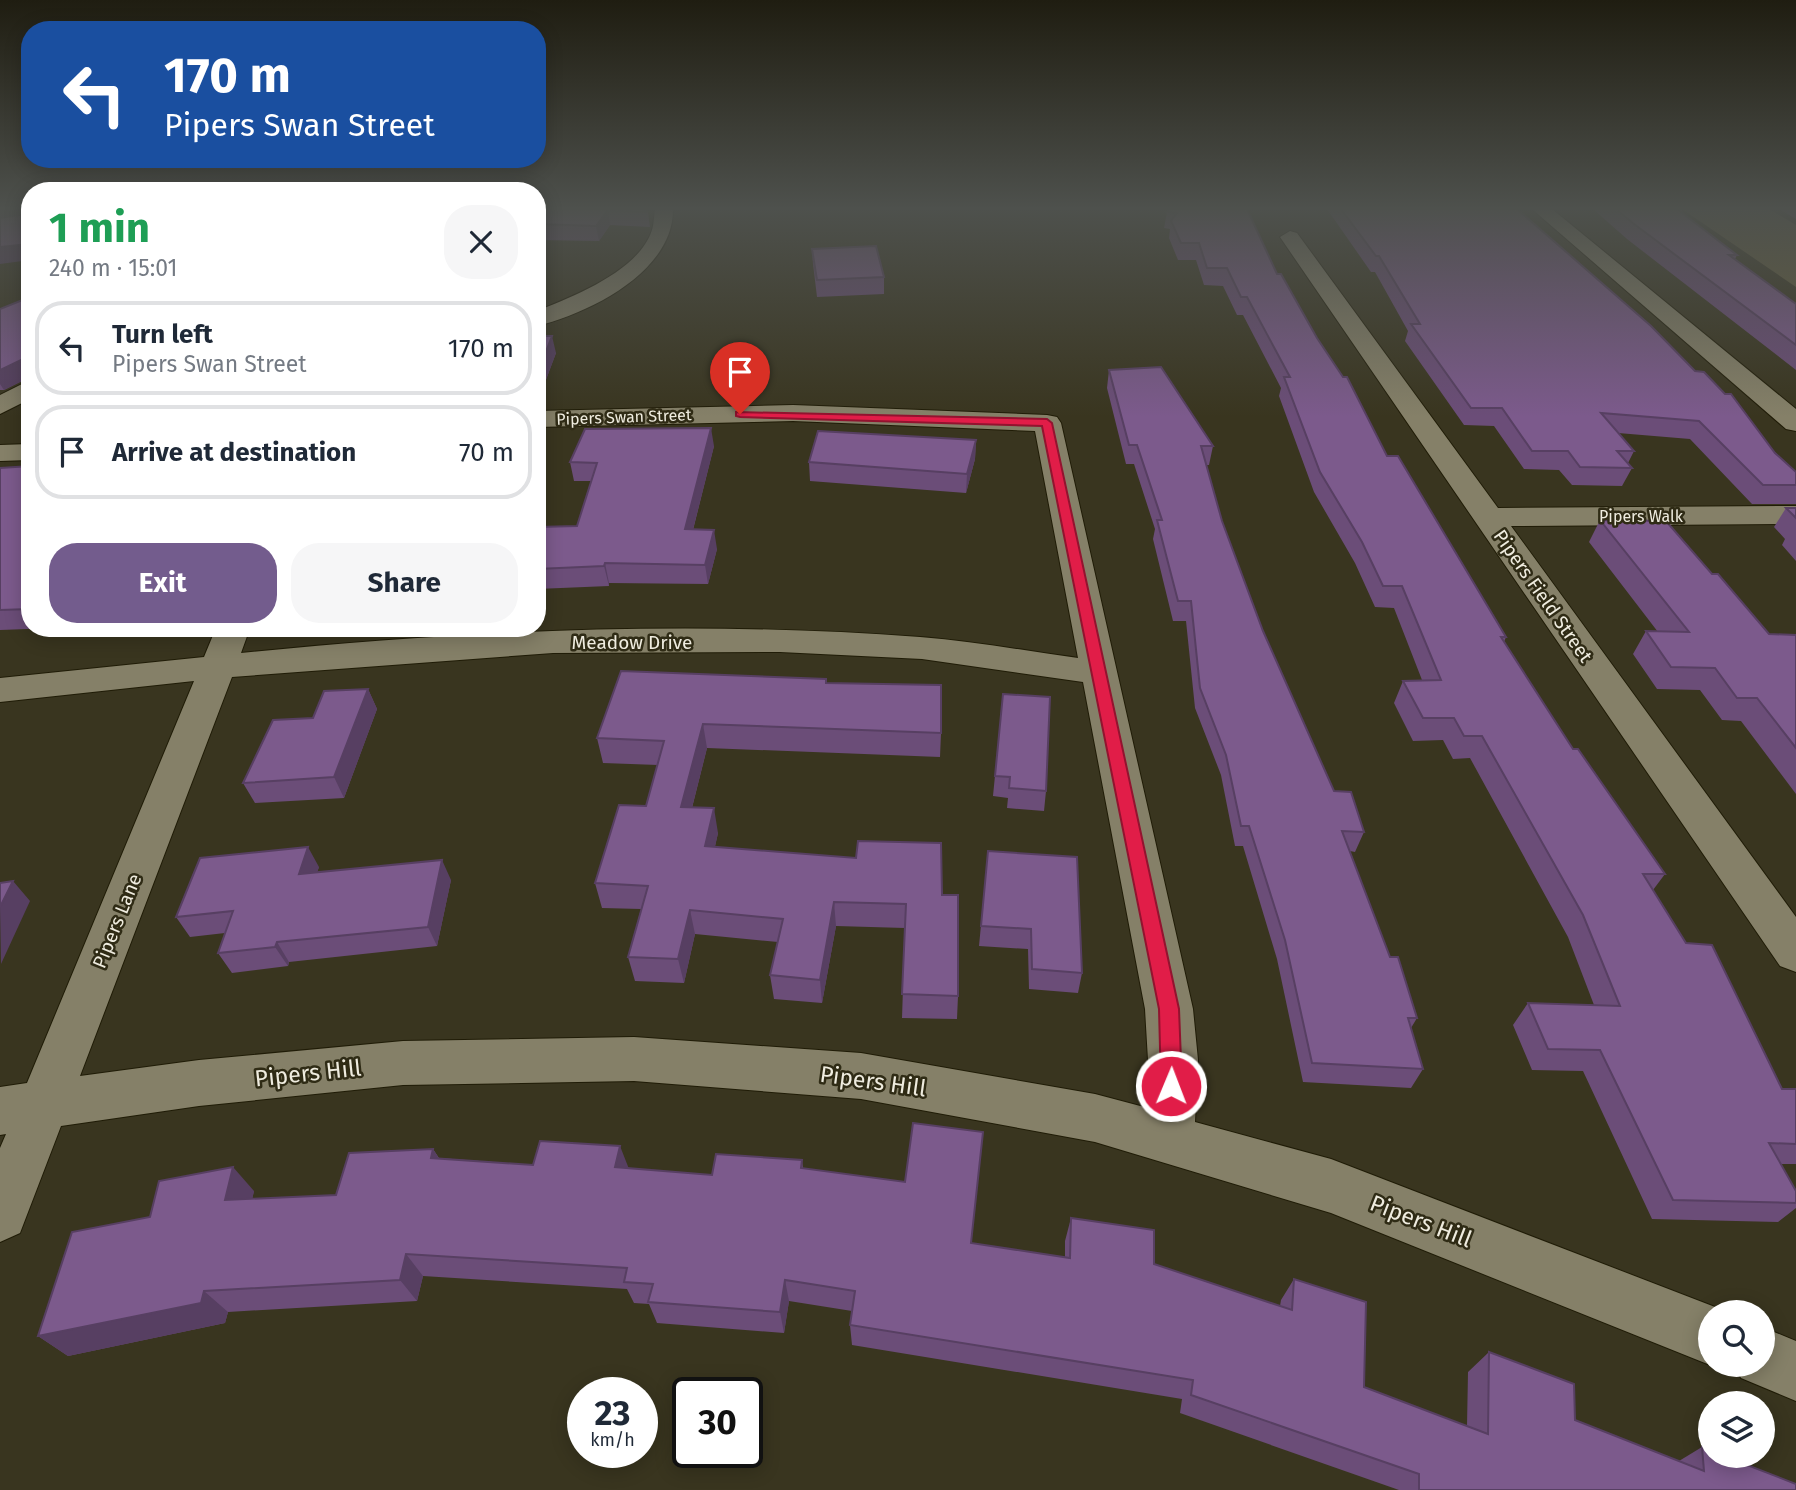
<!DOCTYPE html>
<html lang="en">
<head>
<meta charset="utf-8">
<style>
  body { margin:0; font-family:"Fira Sans",sans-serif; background:#f6f6f7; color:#1f2937; height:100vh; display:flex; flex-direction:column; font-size:26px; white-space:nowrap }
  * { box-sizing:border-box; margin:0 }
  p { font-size:23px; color:#747a83 }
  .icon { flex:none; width:38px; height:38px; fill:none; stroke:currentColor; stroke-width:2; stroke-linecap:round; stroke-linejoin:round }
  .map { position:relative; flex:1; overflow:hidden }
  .sheet { position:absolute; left:21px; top:182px; width:525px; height:455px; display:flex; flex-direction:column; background:#fff; border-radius:28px; box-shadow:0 4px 18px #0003 }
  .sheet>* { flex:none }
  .hud { position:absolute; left:21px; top:21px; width:525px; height:147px; border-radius:28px; box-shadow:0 4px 18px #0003; background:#1a4fa0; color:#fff; overflow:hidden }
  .controls { position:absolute; left:1698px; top:1300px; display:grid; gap:14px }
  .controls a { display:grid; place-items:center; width:77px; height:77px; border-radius:50%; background:#fff; box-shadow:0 4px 18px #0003; font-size:35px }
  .speed { position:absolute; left:567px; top:1377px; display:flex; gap:14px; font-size:35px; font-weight:700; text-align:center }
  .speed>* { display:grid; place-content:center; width:91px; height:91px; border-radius:50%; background:#fff; box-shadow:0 4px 18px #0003; line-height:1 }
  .speed small { font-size:18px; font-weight:400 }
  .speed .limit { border:4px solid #111; border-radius:10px; background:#fff; color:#111 }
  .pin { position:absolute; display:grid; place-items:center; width:60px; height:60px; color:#fff; margin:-72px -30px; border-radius:50% 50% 50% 0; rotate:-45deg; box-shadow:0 0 7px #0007 }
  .pin .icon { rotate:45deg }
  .me { position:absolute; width:77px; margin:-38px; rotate:1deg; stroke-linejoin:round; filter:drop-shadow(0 0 5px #0008) }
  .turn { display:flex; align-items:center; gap:24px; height:147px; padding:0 28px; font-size:32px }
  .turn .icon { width:91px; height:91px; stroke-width:2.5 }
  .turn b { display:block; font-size:49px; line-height:60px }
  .round { display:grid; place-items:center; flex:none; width:74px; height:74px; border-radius:28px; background:#f6f6f7 }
  .headline { display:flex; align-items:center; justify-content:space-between; height:119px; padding:0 28px }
  h1 { font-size:42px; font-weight:700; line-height:52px; color:#1e9e55 }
  .button { display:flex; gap:14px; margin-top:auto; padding:14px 28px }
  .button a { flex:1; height:80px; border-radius:28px; background:#735c8d; color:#fff; font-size:28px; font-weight:700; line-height:80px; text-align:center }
  .button a+a { background:#f6f6f7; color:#1f2937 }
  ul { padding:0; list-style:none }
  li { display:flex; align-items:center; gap:21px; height:94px; margin:0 14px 10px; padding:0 14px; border:4px solid #e0e1e3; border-radius:28px }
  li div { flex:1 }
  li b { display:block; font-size:26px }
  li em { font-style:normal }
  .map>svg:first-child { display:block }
</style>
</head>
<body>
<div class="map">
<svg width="1796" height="1490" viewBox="0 0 1796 1490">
  <rect width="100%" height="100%" fill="#39351f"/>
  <!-- green -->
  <path fill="#665f3c" d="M1682 209H1769L1796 225V287Z"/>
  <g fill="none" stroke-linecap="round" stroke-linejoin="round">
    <defs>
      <path id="minor" d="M655 209H673C674 271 590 313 537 326V311C574 296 639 271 652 230 654 224 654 215 655 209Z
        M1532 209H1552L1796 409V431L1786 429Z
        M1290 231 1297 233 1498 508 1796 506V524L1511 526 1796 917V972L1780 966 1280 237Z
        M30 380V399L0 414V395Z
        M793 405 1047 415 1057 417 1061 423 1193 1009 1198 1060 1195 1122 1331 1159 1728 1312H1710V1365L1331 1213 1095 1142 861 1099 634 1081 403 1085 199 1106 61 1126 20 1233 0 1242V1148L6 1134 0 1135V1087L27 1083 194 681 0 702V678L204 657 216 628H250L241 653C465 630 695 620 920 637 973 641 1026 651 1078 658L1035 431 793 421 537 427V411ZM780 652 922 659 1083 682 1145 1009 1148 1060 1144 1107 1095 1094 861 1053 634 1037 403 1041 199 1060 80 1076 232 677 553 653Z
        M30 444V460L0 461V445Z
        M1762 1327 1796 1341V1401L1741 1378 1735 1365H1762Z"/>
    </defs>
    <!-- minor casing -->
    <use href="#minor" stroke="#201c07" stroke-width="2"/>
    <!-- minor -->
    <use href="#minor" fill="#858068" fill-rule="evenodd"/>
  </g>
  <!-- wall -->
  <path fill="#6b4d78" d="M537 209H642L648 212 650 227 610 225 599 241 537 240Z
    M1169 209 1277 274 1317 338 1387 456 1506 637 1504 642 1573 749 1665 874 1653 890 1686 943 1782 1089H1796V1164H1780L1796 1191V1208L1778 1222 1652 1219 1583 1071 1532 1070 1513 1025 1528 1003 1594 1005 1568 937 1470 758 1453 759 1443 740 1413 741 1394 703 1403 681 1422 680 1394 608 1375 607 1355 563 1314 492 1279 396 1281 388 1243 315H1237L1223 286 1204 285 1196 260H1178L1169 238 1170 229 1164 228 1167 212Z
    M1327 209H1517L1796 472V504H1752L1690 439 1618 433 1634 451 1628 463 1632 468 1622 486 1572 485 1559 470 1524 469 1494 426 1464 425 1405 341 1408 331 1375 272H1371Z
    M1593 209H1683L1681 213 1737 255 1735 259 1796 304V370L1627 239Z
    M1779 209H1796V219Z
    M812 249 884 277V294L817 297 813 264Z
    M30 297V390L24 380 4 390H0V309Z
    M537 336 556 353 544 385H537Z
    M1109 370 1213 446 1209 465H1206L1222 521 1263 631 1334 791 1364 832 1355 852 1350 851 1390 957 1417 1018 1411 1028 1423 1069 1411 1088 1303 1082 1277 959 1243 846H1235L1221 775 1195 708 1186 621H1173L1153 539 1155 529 1134 464H1126L1107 388Z
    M976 440 975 459 966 493 810 481 809 462Z
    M714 446 693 530 717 549 708 584 609 583V586L537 589V527L577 526 591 481H574L570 462Z
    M30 466V628H56L0 630V468Z
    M1786 508H1796V561L1782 545 1785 539 1774 527Z
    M1600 520 1712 574 1769 634 1796 635V794L1741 721 1722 720 1700 690 1657 689 1633 654 1646 631 1658 632 1589 542Z
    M827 683 941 733 940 757 707 748 692 808 718 833 715 846 942 895 958 996 957 1019 902 1018 905 928 836 926 822 1003 774 999 770 975 778 942 695 934 684 983 635 981 628 957 641 909 602 908 595 883 646 806 658 765 603 763 597 738Z
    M368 689 377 709 344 798 255 803 243 783 313 718Z
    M1003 694 1046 791 1044 811 1007 808 1008 798 993 796Z
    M988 851 1082 973 1078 993 1029 989 1028 949 979 946Z
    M319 867 317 872 451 880 437 946 289 962 288 966 232 973 218 953 225 933 190 937 176 917Z
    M433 1149 439 1158 533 1165 628 1168 712 1175 802 1160 803 1168 971 1243 1065 1257V1241L1071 1218 1154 1264 1280 1306 1281 1300 1294 1279 1364 1387 1467 1426 1468 1372 1489 1352 1575 1420 1679 1461 1702 1447 1796 1490H1399L1180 1413 1182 1399 852 1345 850 1325 852 1311 789 1301 784 1333 657 1323 649 1304 634 1303 627 1289 423 1276 417 1301 228 1312 225 1323 68 1356 38 1336 150 1217 254 1191 252 1199 336 1195Z"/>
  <!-- shaded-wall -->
  <path fill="#573f62" d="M0 209H27L30 214 0 218Z
    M608 210 610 225 599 241 596 226Z
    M30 244V260L0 264V247Z
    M552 336 556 353 544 385 540 367Z
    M21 360 23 377 24 380 4 390 0 384V370Z
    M711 428 714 446 688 549 685 529Z
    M976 440 975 459 966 493 967 474Z
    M714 530 717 549 708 584 705 565Z
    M605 563 609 583V586L604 566Z
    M368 689 377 709 344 798 334 777Z
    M703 724 707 748 686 831 681 807Z
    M714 808 718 833 710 870 705 846Z
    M308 847 319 867 310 894 299 874Z
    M442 860 451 880 437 946 428 927Z
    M13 881 30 901 1 964 0 907Z
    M834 902 836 926 822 1003 820 980Z
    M690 910 695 934 684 983 678 959Z
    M277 942 289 962 288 966 275 947Z
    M620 1146 629 1169 615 1167Z
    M433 1149 448 1173 431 1158Z
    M233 1167 254 1191 247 1223 225 1200Z
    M406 1254 423 1276 417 1301 400 1280Z
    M785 1280 789 1301 784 1333 780 1312Z
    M204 1291 228 1312 225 1323 68 1356 38 1336Z"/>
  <!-- building -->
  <path fill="#7c5a8c" stroke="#573f62" stroke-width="2" d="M24 209H30V244L0 247V218L25 214Z
    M537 209H642L648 212 608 210 596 226 537 224Z
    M1169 209H1247L1277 274H1281L1317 338 1343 377H1347L1387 456H1398L1506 637H1501L1573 749H1578L1665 874H1643L1686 943 1712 945 1782 1089H1796V1144L1769 1143 1796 1191V1203L1673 1200 1600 1050 1548 1049 1528 1003 1620 1006 1583 915 1482 736H1464L1454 718H1423L1403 681 1441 680 1402 586H1383L1362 542 1320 472 1284 377H1290L1247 297H1241L1227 268H1207L1199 243H1181L1171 221 1177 213 1167 212Z
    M1341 209H1517L1651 326 1695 371 1704 372 1725 394H1731L1775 453 1796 472V485H1763L1699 421 1601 413 1634 451H1617L1632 468 1580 467 1568 451H1532L1502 408H1471L1411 324H1420L1379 256H1376Z
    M1616 209H1683H1677L1737 255H1729L1796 304V345L1634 224Z
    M876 246 884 277 817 280 812 249Z
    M30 297V379L23 377 21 360 0 370V309Z
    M537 336H552L540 367H537Z
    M1161 367 1213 446H1201L1222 521 1263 631 1334 791 1351 792 1364 832 1342 831 1390 957H1398L1417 1018H1408L1423 1069 1312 1063 1285 940 1249 826H1241L1226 755 1200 688 1191 601H1178L1157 520H1162L1137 445H1129L1109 370Z
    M711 428 685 529 714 530 705 565 605 563 604 566 537 569V527L577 526 597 463 570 462 585 429Z
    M818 431 976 440 967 474 809 462Z
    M30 466V609L0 610V468Z
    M1786 508H1796V518Z
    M1600 520 1666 521 1712 574H1718L1769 634 1796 635V748L1757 698H1737L1715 668 1671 667 1646 631 1689 632Z
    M621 671 826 679V683L941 685V733L703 724 681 807 714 808 705 846 856 858 858 841 941 843 942 895H958V996L902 994 906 904 834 902 820 980 770 975 783 919 690 910 678 959 628 957 648 886 595 883 619 805 646 806 664 741 597 738Z
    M368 689 334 777 243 783 273 720 313 718 324 691Z
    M1003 694 1050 697 1046 791 1009 788 1010 777 995 776Z
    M308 847 299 874 442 860 428 927 277 942 275 947 218 953 233 911 176 917 200 858Z
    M988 851 1077 857 1082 973 1032 969 1031 929 981 926Z
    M13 881 0 907V883Z
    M913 1123 983 1132 971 1243 1070 1258 1071 1218 1154 1230V1264L1292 1310 1294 1279 1366 1302 1364 1387 1488 1434 1489 1352 1574 1384 1575 1420 1704 1471 1702 1447 1710 1450V1456H1724L1796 1484V1490H1419V1474L1191 1395 1193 1380 850 1325 855 1291 785 1280 780 1312 648 1302 653 1284 624 1282 627 1268 406 1254 400 1280 204 1291 201 1303 38 1336 72 1232 150 1217 159 1181 233 1167 225 1200 336 1195 349 1153 433 1149 431 1158 533 1165 540 1141 620 1146 615 1167 712 1175 716 1154 802 1160 801 1168 905 1182Z"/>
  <!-- sky -->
  <linearGradient id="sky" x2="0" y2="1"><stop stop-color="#1f1d11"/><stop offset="0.5" stop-color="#4e514d"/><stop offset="1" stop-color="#4e514d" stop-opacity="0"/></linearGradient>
  <rect width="1796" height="417" fill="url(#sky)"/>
  <!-- route -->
  <path fill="#e11d48" stroke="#92132f" stroke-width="2" d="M736 412 1047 419 1052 423 1179 1009 1182 1086 1179 1092 1171 1095 1164 1092 1161 1086 1159 1009 1042 426 740 417 736 416Z"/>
  <g text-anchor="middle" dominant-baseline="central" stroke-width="5" stroke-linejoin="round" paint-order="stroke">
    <!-- far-street labels -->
    <g font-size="16" fill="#efecdf" stroke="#2f2b15">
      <text transform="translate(624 417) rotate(-2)">Pipers Swan Street</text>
      <text x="1641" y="516">Pipers Walk</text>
    </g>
    <!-- street labels -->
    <g font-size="19" fill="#efecdf" stroke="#2f2b15">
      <text transform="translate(1543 596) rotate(55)">Pipers Field Street</text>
      <text x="632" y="642">Meadow Drive</text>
      <text transform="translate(117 921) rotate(-68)">Pipers Lane</text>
    </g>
    <!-- near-street labels -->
    <g font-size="23" fill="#efecdf" stroke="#2f2b15">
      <text transform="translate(308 1073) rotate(-6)">Pipers Hill</text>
      <text transform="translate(873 1081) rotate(8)">Pipers Hill</text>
      <text transform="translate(1421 1221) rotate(21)">Pipers Hill</text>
    </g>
  </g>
</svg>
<div class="controls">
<a><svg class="icon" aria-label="search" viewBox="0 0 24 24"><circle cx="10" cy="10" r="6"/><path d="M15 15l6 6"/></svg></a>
<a><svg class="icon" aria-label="layers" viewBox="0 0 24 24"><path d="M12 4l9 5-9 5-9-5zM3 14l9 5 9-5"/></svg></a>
</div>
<div class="speed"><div>23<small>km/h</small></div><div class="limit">30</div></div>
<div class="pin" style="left:740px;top:414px;background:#d93025"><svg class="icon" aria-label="arrive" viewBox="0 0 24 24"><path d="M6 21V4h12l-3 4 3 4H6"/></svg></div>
<svg class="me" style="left:1171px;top:1086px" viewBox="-20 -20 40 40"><circle r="17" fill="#e11d48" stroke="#fff" stroke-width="3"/><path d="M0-11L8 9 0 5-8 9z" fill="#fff"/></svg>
<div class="hud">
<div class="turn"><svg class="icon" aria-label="left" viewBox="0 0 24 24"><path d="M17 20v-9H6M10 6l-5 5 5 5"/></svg><div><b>170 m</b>Pipers Swan Street</div></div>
</div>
<section class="sheet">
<div class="headline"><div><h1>1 min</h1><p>240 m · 15:01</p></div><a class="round"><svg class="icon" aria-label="close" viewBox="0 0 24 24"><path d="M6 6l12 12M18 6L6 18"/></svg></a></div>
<ul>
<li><svg class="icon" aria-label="left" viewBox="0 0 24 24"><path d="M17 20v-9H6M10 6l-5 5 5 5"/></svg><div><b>Turn left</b><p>Pipers Swan Street</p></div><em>170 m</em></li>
<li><svg class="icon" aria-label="arrive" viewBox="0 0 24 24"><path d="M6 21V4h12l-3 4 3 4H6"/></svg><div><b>Arrive at destination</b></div><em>70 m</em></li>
</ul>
<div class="button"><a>Exit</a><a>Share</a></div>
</section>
</div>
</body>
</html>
